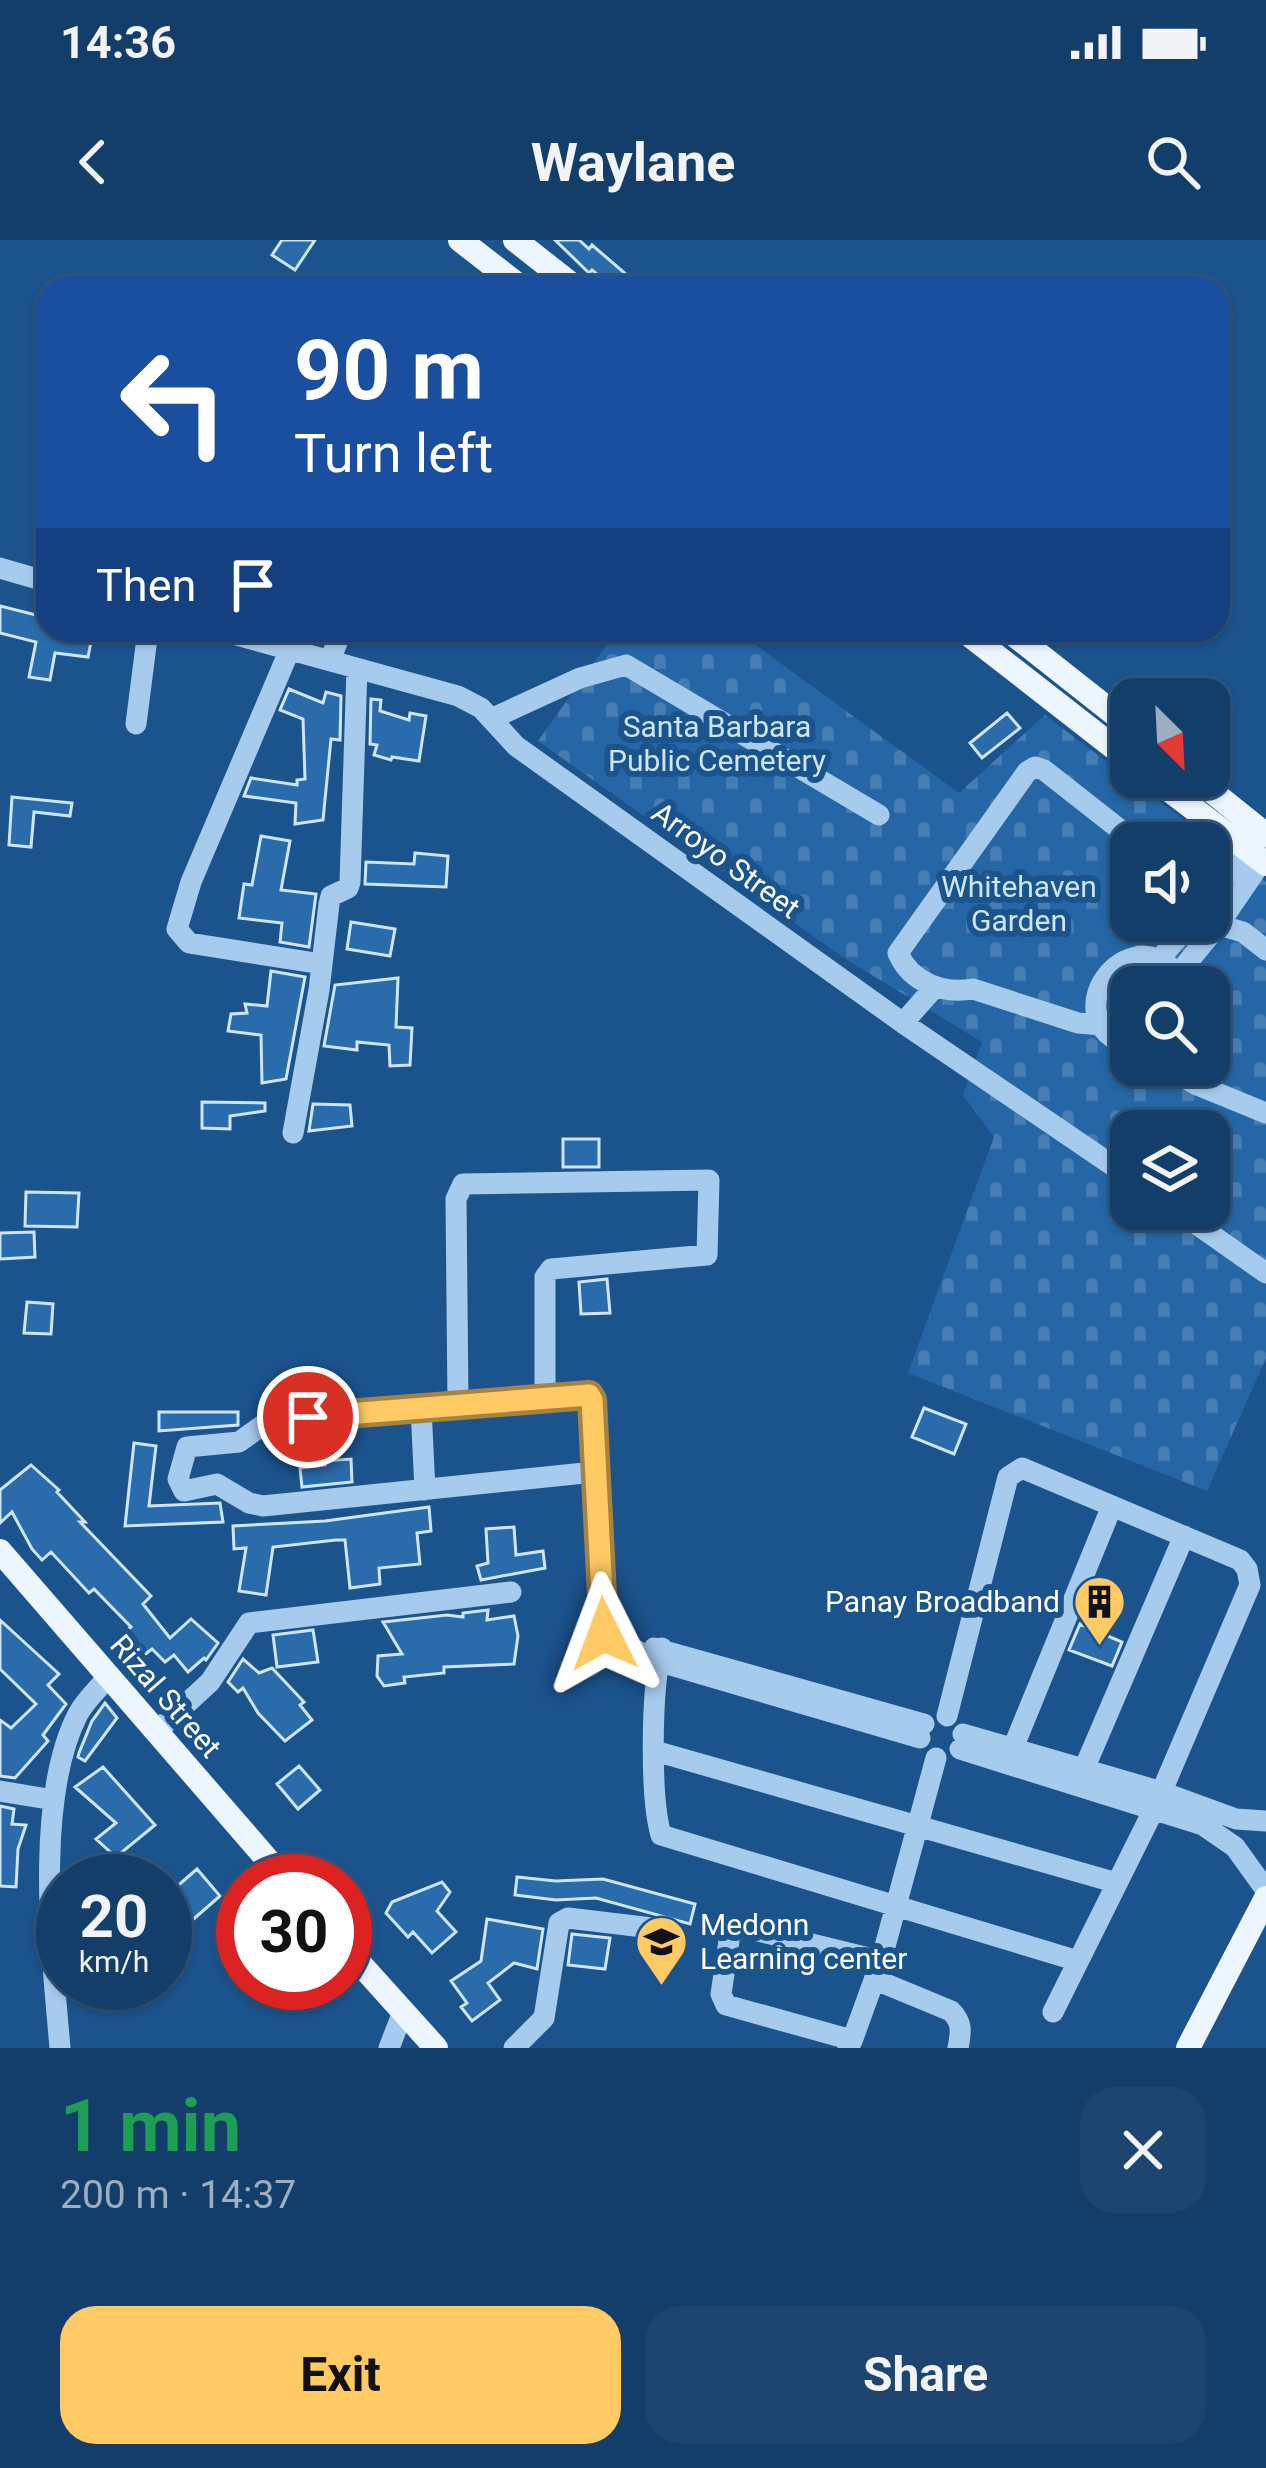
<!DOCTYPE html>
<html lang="en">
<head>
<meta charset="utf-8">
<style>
  body { margin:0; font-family:Roboto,sans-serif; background:#1d4570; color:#f1f3f6; height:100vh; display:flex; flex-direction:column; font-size:45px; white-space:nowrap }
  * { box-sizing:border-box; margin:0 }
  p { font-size:39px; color:#9daec1 }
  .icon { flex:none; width:66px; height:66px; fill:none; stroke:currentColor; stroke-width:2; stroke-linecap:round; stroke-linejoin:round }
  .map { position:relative; height:1808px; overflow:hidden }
  .sheet { display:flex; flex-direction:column; background:#143e6a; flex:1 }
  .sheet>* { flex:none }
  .hud { position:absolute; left:36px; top:36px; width:1194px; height:366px; border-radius:36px; box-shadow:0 3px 9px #0004,0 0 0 3px #33577e; background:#1a4fa0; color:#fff; overflow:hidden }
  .needle { width:78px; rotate:156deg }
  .tools { position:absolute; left:1110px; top:438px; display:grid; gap:24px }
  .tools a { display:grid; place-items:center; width:120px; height:120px; border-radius:24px; background:#143e6a; box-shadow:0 3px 9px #0004,0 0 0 3px #33577e; font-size:60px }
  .speed { position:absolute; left:36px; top:1614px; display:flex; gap:24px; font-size:60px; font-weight:700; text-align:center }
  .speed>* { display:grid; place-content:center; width:156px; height:156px; border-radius:50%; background:#143e6a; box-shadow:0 3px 9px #0004,0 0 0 3px #33577e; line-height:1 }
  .speed small { font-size:30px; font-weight:400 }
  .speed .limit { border:18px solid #d22; background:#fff; color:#111 }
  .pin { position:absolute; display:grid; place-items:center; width:102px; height:102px; color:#fff; margin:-51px; border:6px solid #fff; border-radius:50%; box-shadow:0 3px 12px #0007 }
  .me { position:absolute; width:132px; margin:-66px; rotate:357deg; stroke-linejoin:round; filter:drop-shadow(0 0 9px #0008) }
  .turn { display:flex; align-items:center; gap:42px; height:252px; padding:0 60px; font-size:54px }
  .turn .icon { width:156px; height:156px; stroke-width:2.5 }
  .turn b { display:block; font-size:84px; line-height:102px }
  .then { display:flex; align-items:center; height:114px; padding:0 60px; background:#0003; gap:24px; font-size:45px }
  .round { display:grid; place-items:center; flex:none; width:126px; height:126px; border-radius:36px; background:#1d4570 }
  .head { display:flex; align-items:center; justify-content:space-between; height:204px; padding:0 60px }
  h1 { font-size:72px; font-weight:700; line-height:90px; color:#1e9e55 }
  .primary-button { display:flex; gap:24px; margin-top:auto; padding:24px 60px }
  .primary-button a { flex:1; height:138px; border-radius:36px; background:#ffc964; color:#111; font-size:48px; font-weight:700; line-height:138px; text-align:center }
  .primary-button a+a { background:#1d4570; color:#f1f3f6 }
  .status { display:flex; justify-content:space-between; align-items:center; height:84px; padding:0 60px; background:#143e6a; direction:ltr }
  .status svg { height:33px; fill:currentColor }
  header { display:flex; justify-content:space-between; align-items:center; height:156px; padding:0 60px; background:#143e6a; font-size:54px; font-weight:700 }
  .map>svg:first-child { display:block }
</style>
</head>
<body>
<div class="status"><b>14:36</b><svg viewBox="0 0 49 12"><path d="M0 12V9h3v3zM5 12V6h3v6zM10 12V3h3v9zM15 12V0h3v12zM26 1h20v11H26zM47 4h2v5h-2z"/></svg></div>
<header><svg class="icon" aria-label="back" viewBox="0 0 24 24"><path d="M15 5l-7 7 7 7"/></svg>Waylane<svg class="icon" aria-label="search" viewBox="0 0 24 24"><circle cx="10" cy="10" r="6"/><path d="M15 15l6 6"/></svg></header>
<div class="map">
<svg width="1266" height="1808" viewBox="0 0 1266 1808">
  <defs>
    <pattern id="cemetery-stones" width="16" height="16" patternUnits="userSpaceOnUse" patternTransform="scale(3)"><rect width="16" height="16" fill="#2466a6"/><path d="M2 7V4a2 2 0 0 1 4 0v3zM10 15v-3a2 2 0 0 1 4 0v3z" fill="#457db3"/></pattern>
  </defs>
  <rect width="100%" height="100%" fill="#1b538d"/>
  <!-- cemetery -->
  <path fill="url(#cemetery-stones)" fill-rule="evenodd" d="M617 390H735L959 553 1045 475 1266 642V1118L1207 1251 908 1133 994 897 963 855 982 802 844 718 538 501ZM1131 603H1209V681H1131ZM1131 747H1209V825H1131ZM1131 891H1209V969H1131Z"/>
  <!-- building -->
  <path fill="#2a6bab" stroke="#cde4fa" stroke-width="3" d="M282 0H315L295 30 272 15Z
    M555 0H579L589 9 592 5 642 48H614L592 30 589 33Z
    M0 366 48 378V390L92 397 88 417 55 413 50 440 29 437 36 402 0 393Z
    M289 449 323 463 326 452 341 456 340 500 331 499 323 580 295 584 296 563 244 556 251 538 297 545V540L305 539 303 479 280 470Z
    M371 459 381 460 380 471 409 480 410 473 426 476 419 521 392 517 391 520 374 515 377 505 370 504Z
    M1007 473 1020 488 982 518 970 503Z
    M12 557 72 563 70 576 34 572 31 607 9 605Z
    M261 596 290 601 281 650 316 654 309 707 280 702 282 683 239 678 244 644 252 645Z
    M415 613 448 616 446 647 365 644 366 622 414 624Z
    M351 682 395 689 390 716 347 709Z
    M271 731 305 737 286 839 262 843 261 795 228 791 231 774 247 773 245 764 267 766Z
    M398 738 396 787 412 788 410 825 390 826 389 805 357 802V810L324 806 335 745Z
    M202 862 265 863V871L230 876V889L202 888Z
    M313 864 350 865 352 886 309 891Z
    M563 899H599V927H563Z
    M26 952 79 953 77 987 25 986Z
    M34 992 35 1017 0 1019V993Z
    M607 1039 610 1073 581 1074 579 1042Z
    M27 1062 53 1064 51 1094 24 1093Z
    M924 1168 966 1184 954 1214 912 1197Z
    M159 1172H238V1185L159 1191Z
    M134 1203 156 1206 149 1266 220 1263 223 1282 125 1286Z
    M351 1219 352 1242 302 1247 300 1228 325 1225V1221Z
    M31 1225 59 1250 57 1252 85 1282H80L151 1356 143 1364 170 1398 191 1379 218 1403 206 1420 204 1418 188 1432 174 1415 165 1422 152 1409 131 1425 120 1411 133 1401 125 1392 131 1387 94 1349 89 1353 51 1312 42 1320 32 1309 12 1272 0 1283V1250Z
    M429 1267 431 1291 417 1293 420 1324 379 1328 380 1344 350 1348 345 1300H336L273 1307 266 1355 239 1351 246 1308 234 1309 233 1286 325 1281Z
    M514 1287 516 1315 543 1311 545 1328 481 1340 477 1326 488 1323 486 1289Z
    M488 1370 487 1380 514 1376 518 1396 514 1424 444 1427V1433L404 1437 405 1443 384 1446 377 1436 378 1416 402 1414 383 1382 447 1375 463 1377V1373Z
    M0 1380 59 1434 48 1445 66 1464 43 1495 48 1501 15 1538 0 1536V1480L11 1488 36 1464 0 1429Z
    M1080 1384 1122 1402 1112 1426 1069 1410Z
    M313 1390 318 1422 277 1427 273 1395Z
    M243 1419 259 1433 272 1428 304 1462 300 1465 312 1480 285 1501 258 1473 243 1448 238 1452 228 1442Z
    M105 1463 117 1478 85 1521 78 1517 79 1513 92 1481Z
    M299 1526 320 1550 298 1569 277 1544Z
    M103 1527 155 1585 116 1617 96 1599 116 1583 75 1547Z
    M0 1566 14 1569 12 1584 26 1585 18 1609 16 1647 0 1646Z
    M197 1629 220 1656 189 1683 166 1656Z
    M517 1637 556 1641 603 1639 695 1664 690 1684 596 1658 556 1660 515 1655Z
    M442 1642 450 1652 437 1671 456 1692 432 1713 413 1692 408 1697 386 1673 392 1662Z
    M487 1679 543 1689 537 1729 514 1723 488 1743 500 1760 472 1781 461 1767 467 1763 451 1741 481 1721Z
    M572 1694 610 1698 605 1729 568 1725Z"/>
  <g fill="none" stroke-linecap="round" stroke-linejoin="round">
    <!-- minor -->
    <path stroke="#a7cbed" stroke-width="21" d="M0 328 48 342
      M218 390 458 456 481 468 516 506 903 783 1131 938
      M290 409 191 642 177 689 189 703 322 724
      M330 420 342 390
      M493 478 580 438 626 425 879 575
      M136 484 148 390
      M1209 658 1257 596
      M1208 682 1243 692 1266 710
      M1159 720 1192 681
      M1178 734 1219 684 1266 615
      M903 783 934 748
      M1102 785 1078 783 973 749C943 754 911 743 898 713L1027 532 1035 527 1044 530 1137 603
      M1131 807C1044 777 1140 662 1185 747
      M1163 825 1195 844 1266 873
      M293 893 319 750 329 664 331 656 348 648 350 642 357 428
      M1175 969 1266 1033
      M458 1164 456 959 463 944 709 940 707 1015 551 1029 545 1037V1157
      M421 1168 425 1250
      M594 1232 263 1266 249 1263 217 1244 184 1251 178 1239 187 1207 239 1202 270 1180 588 1155 592 1160 604 1394 612 1405 638 1411
      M654 1408 924 1484
      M662 1408C651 1447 650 1557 661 1595L1078 1721
      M650 1419 920 1498
      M947 1476 1008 1237 1022 1228 1240 1320 1247 1329 1250 1345 1155 1567 1053 1772
      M158 1490 210 1442 249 1383 511 1352
      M963 1494 1162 1552 1236 1579 1266 1581
      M1013 1508 1112 1266
      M960 1509 1203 1585 1235 1607 1266 1650
      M655 1511 1117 1643
      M1084 1529 1184 1296
      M0 1551 54 1560
      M881 1721 936 1518
      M876 1740 951 1771C963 1783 961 1792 958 1808
      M60 1808C52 1714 34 1559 78 1474 85 1461 98 1449 108 1437
      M389 1808 403 1772
      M514 1808 544 1778 559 1683 568 1678 660 1689
      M848 1808 852 1801 881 1721 742 1687 730 1694 721 1754 726 1765 852 1800"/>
    <!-- major -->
    <path stroke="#edf5ff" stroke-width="24" d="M460 0 522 48
      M515 0 576 48
      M963 390 1131 521
      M1008 390 1131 487
      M1152 537 1266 624
      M1194 537 1266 595
      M0 1311 286 1641
      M345 1707 436 1808
      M1188 1808 1266 1658"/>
  </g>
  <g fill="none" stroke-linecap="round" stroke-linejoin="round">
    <defs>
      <path id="route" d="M308 1177 589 1155 592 1160 604 1394"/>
    </defs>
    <!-- route casing -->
    <use href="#route" stroke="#a68341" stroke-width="30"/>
    <!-- route -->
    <use href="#route" stroke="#ffc964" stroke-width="21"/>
  </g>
  <!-- icons -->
  <defs>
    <symbol id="building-pin" viewBox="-11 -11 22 30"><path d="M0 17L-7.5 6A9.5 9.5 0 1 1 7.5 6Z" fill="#ffc964" stroke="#1b538d"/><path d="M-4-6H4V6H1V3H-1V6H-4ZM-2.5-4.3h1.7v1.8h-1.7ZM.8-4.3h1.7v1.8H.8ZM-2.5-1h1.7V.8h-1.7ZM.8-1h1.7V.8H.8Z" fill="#111"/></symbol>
    <symbol id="school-pin" viewBox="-11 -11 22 30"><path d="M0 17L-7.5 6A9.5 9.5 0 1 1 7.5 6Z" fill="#ffc964" stroke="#1b538d"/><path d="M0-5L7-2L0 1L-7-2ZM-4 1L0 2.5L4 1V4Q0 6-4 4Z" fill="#111"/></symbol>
  </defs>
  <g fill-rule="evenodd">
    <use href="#building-pin" x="1070" y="1332" width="59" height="81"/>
    <use href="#school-pin" x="632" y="1672" width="59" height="81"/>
  </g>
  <g text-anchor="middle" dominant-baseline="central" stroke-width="12" stroke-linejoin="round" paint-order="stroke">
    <!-- park labels -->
    <g font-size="30" fill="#cde4fa" stroke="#1b538d">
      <text x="717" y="486">Santa Barbara<tspan x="717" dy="34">Public Cemetery</tspan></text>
      <text x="1019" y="646">Whitehaven<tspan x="1019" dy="34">Garden</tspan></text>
    </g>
    <!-- street labels -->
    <g font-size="30" fill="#fff" stroke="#1b538d">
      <text transform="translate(726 620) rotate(36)">Arroyo Street</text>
      <text transform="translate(166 1456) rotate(49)">Rizal Street</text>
    </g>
    <!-- poi labels -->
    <g font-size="30" fill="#fff" stroke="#1b538d" text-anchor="end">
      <text x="1060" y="1361">Panay Broadband</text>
      <text x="700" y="1684" text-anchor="start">Medonn<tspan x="700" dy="34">Learning center</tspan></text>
    </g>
  </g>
</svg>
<div class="tools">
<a><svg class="needle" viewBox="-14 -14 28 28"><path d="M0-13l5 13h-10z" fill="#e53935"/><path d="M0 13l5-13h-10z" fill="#9daec1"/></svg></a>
<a><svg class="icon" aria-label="sound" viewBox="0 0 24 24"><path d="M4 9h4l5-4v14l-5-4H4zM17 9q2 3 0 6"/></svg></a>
<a><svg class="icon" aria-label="search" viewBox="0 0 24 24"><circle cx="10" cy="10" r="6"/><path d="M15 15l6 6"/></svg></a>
<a><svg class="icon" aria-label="layers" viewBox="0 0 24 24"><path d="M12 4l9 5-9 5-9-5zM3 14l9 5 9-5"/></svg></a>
</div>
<div class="speed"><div>20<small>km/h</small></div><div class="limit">30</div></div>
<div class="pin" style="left:308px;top:1177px;background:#d93025"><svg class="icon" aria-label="arrive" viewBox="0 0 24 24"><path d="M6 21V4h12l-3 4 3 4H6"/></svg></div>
<svg class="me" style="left:604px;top:1394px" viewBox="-20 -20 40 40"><path d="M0-17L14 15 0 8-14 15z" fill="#ffc964" stroke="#fff" stroke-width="4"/></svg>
<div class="hud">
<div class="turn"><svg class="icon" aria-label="left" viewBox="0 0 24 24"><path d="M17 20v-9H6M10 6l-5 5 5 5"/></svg><div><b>90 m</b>Turn left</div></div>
<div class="then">Then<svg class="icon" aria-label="arrive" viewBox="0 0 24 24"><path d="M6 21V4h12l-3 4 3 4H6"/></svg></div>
</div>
</div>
<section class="sheet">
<div class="head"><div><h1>1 min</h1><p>200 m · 14:37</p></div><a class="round"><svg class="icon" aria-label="close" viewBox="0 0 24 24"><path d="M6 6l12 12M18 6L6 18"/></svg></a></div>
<div class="primary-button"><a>Exit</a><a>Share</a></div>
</section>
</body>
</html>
